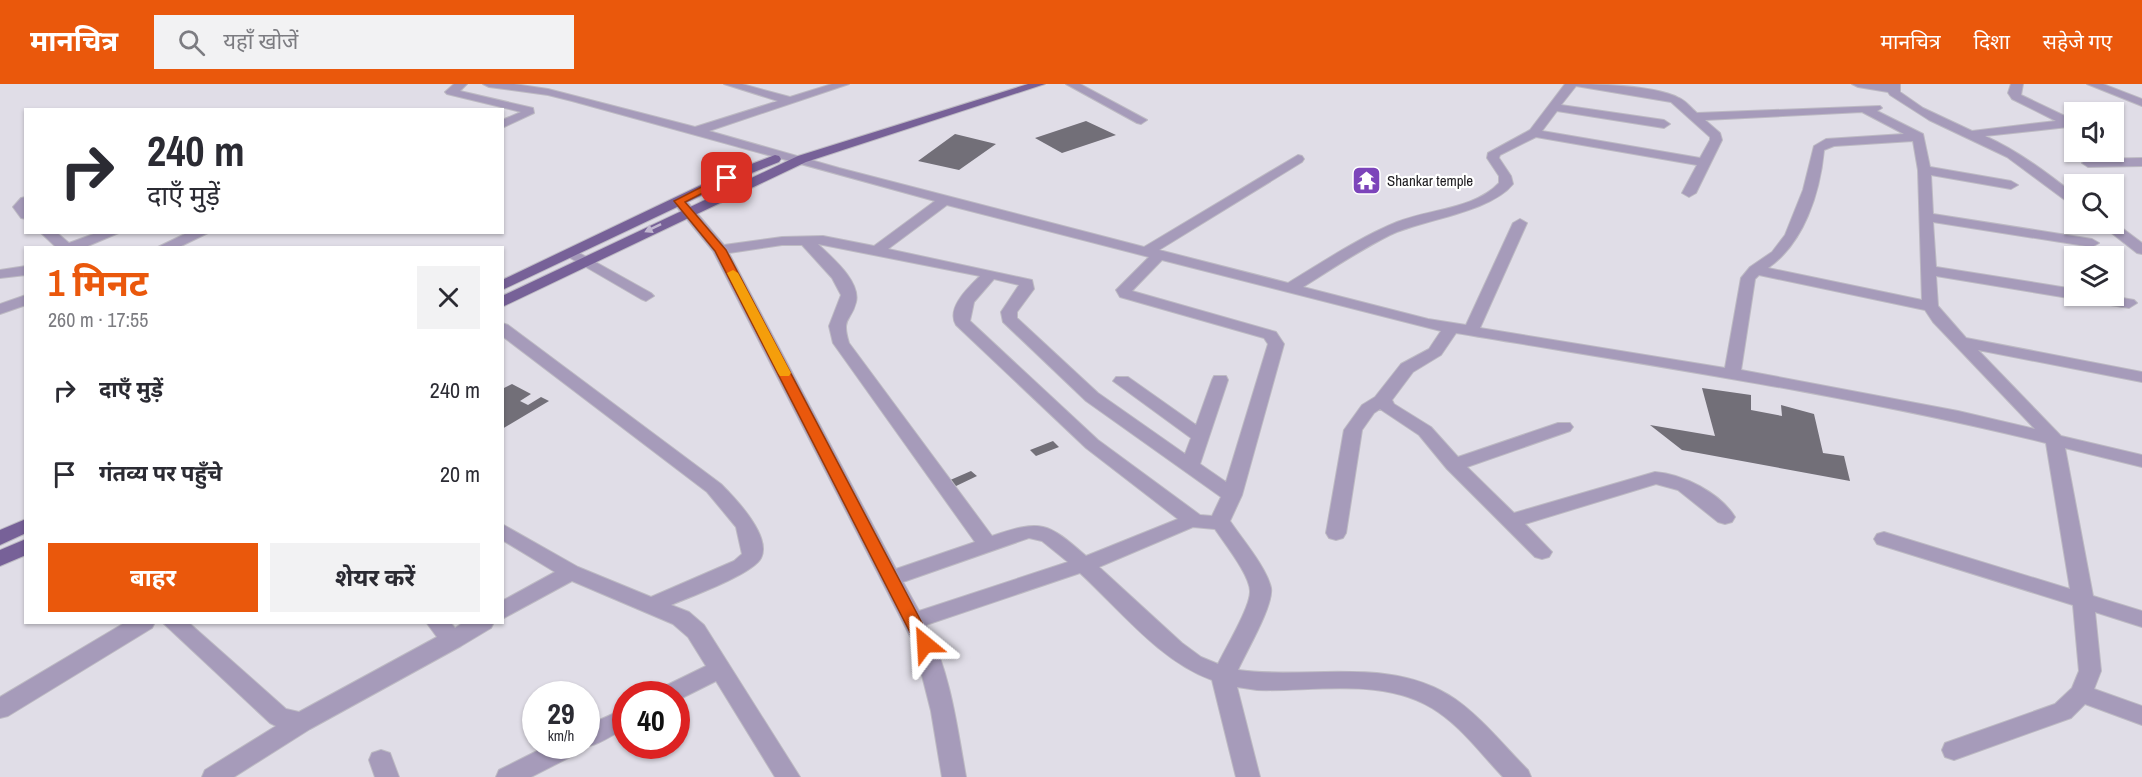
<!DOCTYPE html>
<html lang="hi">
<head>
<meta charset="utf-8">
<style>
  body { margin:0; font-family:"Archivo Narrow","Noto Sans Devanagari",sans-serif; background:#f2f2f3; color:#2b2b33; height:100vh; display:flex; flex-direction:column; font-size:22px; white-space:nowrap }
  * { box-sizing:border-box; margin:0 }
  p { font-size:20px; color:#7c7c81 }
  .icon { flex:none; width:33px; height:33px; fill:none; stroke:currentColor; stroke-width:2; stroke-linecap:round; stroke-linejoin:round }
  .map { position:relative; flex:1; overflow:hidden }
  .sheet { position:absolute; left:24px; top:162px; width:480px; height:378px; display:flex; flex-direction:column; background:#fff; border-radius:0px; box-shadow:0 2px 4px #0004 }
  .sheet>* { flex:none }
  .banner { position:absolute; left:24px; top:24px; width:480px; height:126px; border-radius:0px; box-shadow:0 2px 4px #0004; background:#fff; color:#2b2b33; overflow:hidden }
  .buttons { position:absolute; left:2064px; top:18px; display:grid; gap:12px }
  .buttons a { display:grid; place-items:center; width:60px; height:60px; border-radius:0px; background:#fff; box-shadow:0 2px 4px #0004; font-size:30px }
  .speed { position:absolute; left:522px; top:597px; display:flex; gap:12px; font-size:30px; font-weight:700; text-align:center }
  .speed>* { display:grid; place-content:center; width:78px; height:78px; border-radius:50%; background:#fff; box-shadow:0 2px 4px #0004; line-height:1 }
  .speed small { font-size:15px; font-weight:400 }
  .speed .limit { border:9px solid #d22; background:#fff; color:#111 }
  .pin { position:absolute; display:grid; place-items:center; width:51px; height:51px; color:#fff; margin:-26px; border-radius:12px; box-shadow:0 3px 9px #0006 }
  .me { position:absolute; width:66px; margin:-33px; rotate:333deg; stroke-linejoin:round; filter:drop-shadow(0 0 4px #0008) }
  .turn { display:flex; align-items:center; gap:21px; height:126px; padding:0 24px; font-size:27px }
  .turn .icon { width:78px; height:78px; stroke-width:2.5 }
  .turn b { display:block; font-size:42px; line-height:51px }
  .round { display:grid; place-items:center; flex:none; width:63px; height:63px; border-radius:0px; background:#f2f2f3 }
  .headline { display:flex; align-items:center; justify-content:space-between; height:102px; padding:0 24px }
  h1 { font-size:36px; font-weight:700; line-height:45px; color:#ea580c }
  .cta { display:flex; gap:12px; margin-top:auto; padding:12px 24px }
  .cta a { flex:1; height:69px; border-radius:0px; background:#ea580c; color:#fff; font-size:24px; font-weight:700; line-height:69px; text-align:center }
  .cta a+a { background:#f2f2f3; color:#2b2b33 }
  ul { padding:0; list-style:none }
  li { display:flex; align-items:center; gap:18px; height:84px; padding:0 24px }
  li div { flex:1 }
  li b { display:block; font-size:22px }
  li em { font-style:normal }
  header { display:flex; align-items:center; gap:36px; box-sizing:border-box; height:84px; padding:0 30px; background:#ea580c; color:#fff }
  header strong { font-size:28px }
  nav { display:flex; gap:33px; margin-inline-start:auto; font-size:21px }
  .search { width:420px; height:54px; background:#f2f2f3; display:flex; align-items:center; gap:15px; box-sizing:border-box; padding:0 21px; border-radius:0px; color:#7c7c81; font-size:22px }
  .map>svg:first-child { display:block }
</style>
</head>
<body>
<header>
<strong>मानचित्र</strong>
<div class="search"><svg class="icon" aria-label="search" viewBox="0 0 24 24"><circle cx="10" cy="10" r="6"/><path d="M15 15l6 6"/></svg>यहाँ खोजें</div>
<nav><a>मानचित्र</a><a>दिशा</a><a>सहेजे गए</a></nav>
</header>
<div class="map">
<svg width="2142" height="693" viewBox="0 0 2142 693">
  <rect width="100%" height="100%" fill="#e0dde7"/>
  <!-- building -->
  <path fill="#726f78" d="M1086 37 1116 51 1062 69 1035 54Z
    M955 50 996 60 959 86 918 77Z
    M512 300 531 310 520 317 528 321 541 313 549 317 502 345V305Z
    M1702 304 1751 311V326L1782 332 1781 321 1814 330 1823 369 1844 372 1850 397 1682 366 1650 341 1715 352Z
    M1053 357 1059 363 1036 372 1030 366Z
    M971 387 977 392 954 403 948 397Z"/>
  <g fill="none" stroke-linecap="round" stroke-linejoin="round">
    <defs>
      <path id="minor" d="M454 0H467L460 7 533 24 534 29 502 44V36L521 28 447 10 445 8Z
        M483 0H514L548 5 695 43 778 17 724 0H742L790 13 832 0H849L709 47 839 84 1144 163 1298 71 1302 72 1304 75 1302 78 1159 166 1288 199C1323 178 1358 154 1397 138 1429 125 1475 125 1499 99V92L1487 74 1488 69 1530 46 1565 0C1592 0 1656 1 1679 14 1686 17 1692 25 1697 29L1880 22 1882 24 1877 27 1923 50 1930 83 2011 97 2018 101 2011 105 1931 91 1933 130 2092 155 2099 159 2092 163 1933 138 1936 183 2074 205V212H2111L2134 216 2137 219 2129 224 1936 192 1938 222 1966 254 2142 288V298L1978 266 2061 352 2142 371V383L2065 364 2093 512 2142 527V543L2095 528 2101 587 2094 605 2142 622V641L2085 620 2071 634 1954 676 1945 673 1942 666 1945 659 2055 620 2072 604 2079 587 2073 521 1877 460 1874 455 1877 450 1884 448 2070 505 2046 359C1851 311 1653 282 1456 249L1441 271 1413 288 1392 316 1394 320 1431 343 1458 373 1558 339H1570L1573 343 1570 347 1467 383 1514 429 1655 388C1683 390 1720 409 1735 433L1732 438 1725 440 1718 438 1678 406 1656 400 1525 440 1552 468 1549 473 1542 475 1535 473 1447 385 1419 351 1380 325 1374 329 1362 346 1346 449 1343 454 1336 456 1329 454 1326 449 1344 346 1362 321 1375 313 1401 280 1429 265 1441 247 1162 176 1132 207 1276 248 1284 260 1242 411 1230 437C1242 455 1267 484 1271 504 1274 521 1246 568 1238 586 1309 596 1391 571 1455 615 1482 634 1504 662 1528 686L1531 693H1503C1482 671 1463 645 1438 628 1387 592 1314 608 1257 606L1237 603 1260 693H1236L1212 596C1161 578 1120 526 1080 489L926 541C950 587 957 642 966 693H942L931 627 914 560 713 167 672 117 674 114H684L724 161 782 153 823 152 874 162 935 117 572 17 548 11 489 3ZM1576 2 1671 18 1710 53V56L1700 74 1542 47 1557 27 1664 44 1670 40 1664 36 1561 21ZM1862 28 1904 50 1826 55 1814 62 1803 106 1785 151 1772 168 1750 183 1741 194 1725 284 1480 244 1527 139 1520 135 1513 139 1466 241 1428 235 1303 203C1332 185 1360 166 1390 151 1425 135 1491 128 1513 100L1511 92 1499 74 1500 71 1536 53 1697 81 1682 109 1689 113 1696 109 1722 56 1720 49 1705 36ZM1913 57 1918 86 1922 216 1768 184C1804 159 1820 109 1824 66L1834 62ZM947 121 1149 173 1116 206 1120 213 1264 254 1268 260 1226 398 1200 380 1228 296 1226 292H1214L1212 296 1196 341 1128 293H1116L1113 297 1191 354 1185 370 1098 309 1017 234V228L1034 205 1032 196 888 165ZM818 160 980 192C968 204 946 224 956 241L1086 364 1178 435 1086 472C1047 438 1042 435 992 452L849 259C841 233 851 238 856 218 861 197 831 173 818 160ZM782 161H802L832 194 841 211 829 242 833 259 975 458 896 485 729 169ZM1759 191 1925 226 1933 238 2035 345 1958 327 1741 286 1755 195ZM994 195 1019 201 1001 228 1003 238 1086 317 1221 413 1212 432 1200 431 1098 356 970 237 974 218ZM1193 443 1215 445C1224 459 1250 491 1250 507 1251 522 1225 565 1218 580L1201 573 1182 559 1099 483ZM1029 454 1042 457 1068 478 919 527 903 498Z
        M1066 0H1080L1147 36 1141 40 1137 39Z
        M1852 0H1900V8L1923 24 1972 47 2056 37 2012 15 2008 9 2011 0H2023L2021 11 2069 34 2071 37 2068 43 1985 52C2018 67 2046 88 2074 110V120L2069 119 2007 73 1929 36 1890 11 1888 8 1858 3Z
        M2087 0H2103L2142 15V22Z
        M2142 74V82L2088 83 2082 79 2088 75Z
        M26 113V135L21 134 13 123 21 114Z
        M2114 138 2142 159V170L2137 169 2100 140Z
        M40 148H56L69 159 99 148H121L83 164H57Z
        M189 148H210L177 164H156Z
        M572 165 651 209 654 212 646 217 641 215 567 172 565 169 567 166Z
        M26 182V191L0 194V186Z
        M26 211V221L0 230V220Z
        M502 239 508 241 721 400C735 414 772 452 761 474 753 490 690 513 671 521L689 528 704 541 800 693H775L716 597 676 617V610H658L661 604 706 582 688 553 673 540 572 497 502 535V517L555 488 502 456V440L578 483 651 513 734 477 742 470 736 443 707 408 502 252Z
        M126 538H155L152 544 8 632 0 634V613Z
        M162 538H188L286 625 299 628 437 553 426 538H450L455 544 464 538H494L491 544 461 562 310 645 234 693H202L205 686 276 642 270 639Z
        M626 624V644C613 650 596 664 582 662H586V642Z
        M547 662H581L578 669 531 693H496L499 686Z
        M381 666 390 669 399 693H375L369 676 372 669Z"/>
      <path id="major" d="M1028 0H1045L806 78 502 223V212L798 72Z
        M775 71 779 72 781 75 779 78 732 97 502 206V196L722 91Z
        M26 435V449L0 461V446Z
        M26 455V471L0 482V466Z"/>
    </defs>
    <!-- minor casing -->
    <use href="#minor" stroke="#bdbac3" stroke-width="2"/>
    <!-- major casing -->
    <use href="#major" stroke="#bdbac3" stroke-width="2"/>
    <!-- minor -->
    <use href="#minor" fill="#a69bba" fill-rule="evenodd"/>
    <!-- major -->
    <use href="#major" fill="#776198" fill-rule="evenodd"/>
  </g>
  <!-- one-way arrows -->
  <defs><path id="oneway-solid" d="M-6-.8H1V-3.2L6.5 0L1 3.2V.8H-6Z" transform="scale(1.5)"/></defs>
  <use fill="#c2b8d1" href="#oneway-solid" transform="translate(653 144) rotate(154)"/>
  <!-- route -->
  <path fill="#ea580c" stroke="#983908" stroke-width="1.5" d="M723 92 732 94 685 118 726 166 933 560 931 565 925 566 919 565 916 560 715 167 674 117Z"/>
  <!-- slow -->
  <path fill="#f59e0b" d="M733 186 738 189 791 289 789 292H780L778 289 727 189Z"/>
  <!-- icons -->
  <defs>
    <symbol id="temple-square" viewBox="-11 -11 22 22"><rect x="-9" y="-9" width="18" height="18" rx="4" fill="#7c44ba" stroke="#fff"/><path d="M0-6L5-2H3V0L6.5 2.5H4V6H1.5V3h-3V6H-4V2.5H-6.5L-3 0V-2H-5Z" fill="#fff"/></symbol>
  </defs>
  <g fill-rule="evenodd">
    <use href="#temple-square" x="1350" y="80" width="33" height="33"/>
  </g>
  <g text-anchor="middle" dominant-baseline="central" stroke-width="4.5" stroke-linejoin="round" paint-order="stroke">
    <!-- far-poi labels -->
    <g font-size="15" fill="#1d1b1f" stroke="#fff" text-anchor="start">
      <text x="1387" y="96">Shankar temple</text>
    </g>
  </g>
</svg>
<div class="buttons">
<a><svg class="icon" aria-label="sound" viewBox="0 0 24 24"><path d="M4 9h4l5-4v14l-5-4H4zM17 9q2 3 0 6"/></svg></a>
<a><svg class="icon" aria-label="search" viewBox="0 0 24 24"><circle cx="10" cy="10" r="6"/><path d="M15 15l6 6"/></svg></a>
<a><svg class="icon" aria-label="layers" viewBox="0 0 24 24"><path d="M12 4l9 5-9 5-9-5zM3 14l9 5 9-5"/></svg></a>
</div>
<div class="speed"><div>29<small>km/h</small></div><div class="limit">40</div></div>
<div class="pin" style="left:727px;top:94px;background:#d93025"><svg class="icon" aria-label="arrive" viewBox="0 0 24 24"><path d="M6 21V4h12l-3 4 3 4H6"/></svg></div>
<svg class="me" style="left:925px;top:560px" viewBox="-20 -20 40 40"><path d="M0-17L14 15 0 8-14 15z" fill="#ea580c" stroke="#fff" stroke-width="4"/></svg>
<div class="banner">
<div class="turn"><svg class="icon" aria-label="right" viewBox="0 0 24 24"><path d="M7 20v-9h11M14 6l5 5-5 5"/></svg><div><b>240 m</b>दाएँ मुड़ें</div></div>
</div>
<section class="sheet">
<div class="headline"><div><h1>1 मिनट</h1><p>260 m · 17:55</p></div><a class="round"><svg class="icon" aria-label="close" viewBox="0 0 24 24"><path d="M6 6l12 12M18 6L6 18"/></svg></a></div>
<ul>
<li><svg class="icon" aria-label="right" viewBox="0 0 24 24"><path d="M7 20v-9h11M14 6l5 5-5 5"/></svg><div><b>दाएँ मुड़ें</b></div><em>240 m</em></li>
<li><svg class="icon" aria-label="arrive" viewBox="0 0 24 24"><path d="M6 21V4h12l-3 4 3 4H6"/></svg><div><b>गंतव्य पर पहुँचे</b></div><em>20 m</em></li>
</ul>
<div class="cta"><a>बाहर</a><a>शेयर करें</a></div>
</section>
</div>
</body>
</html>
